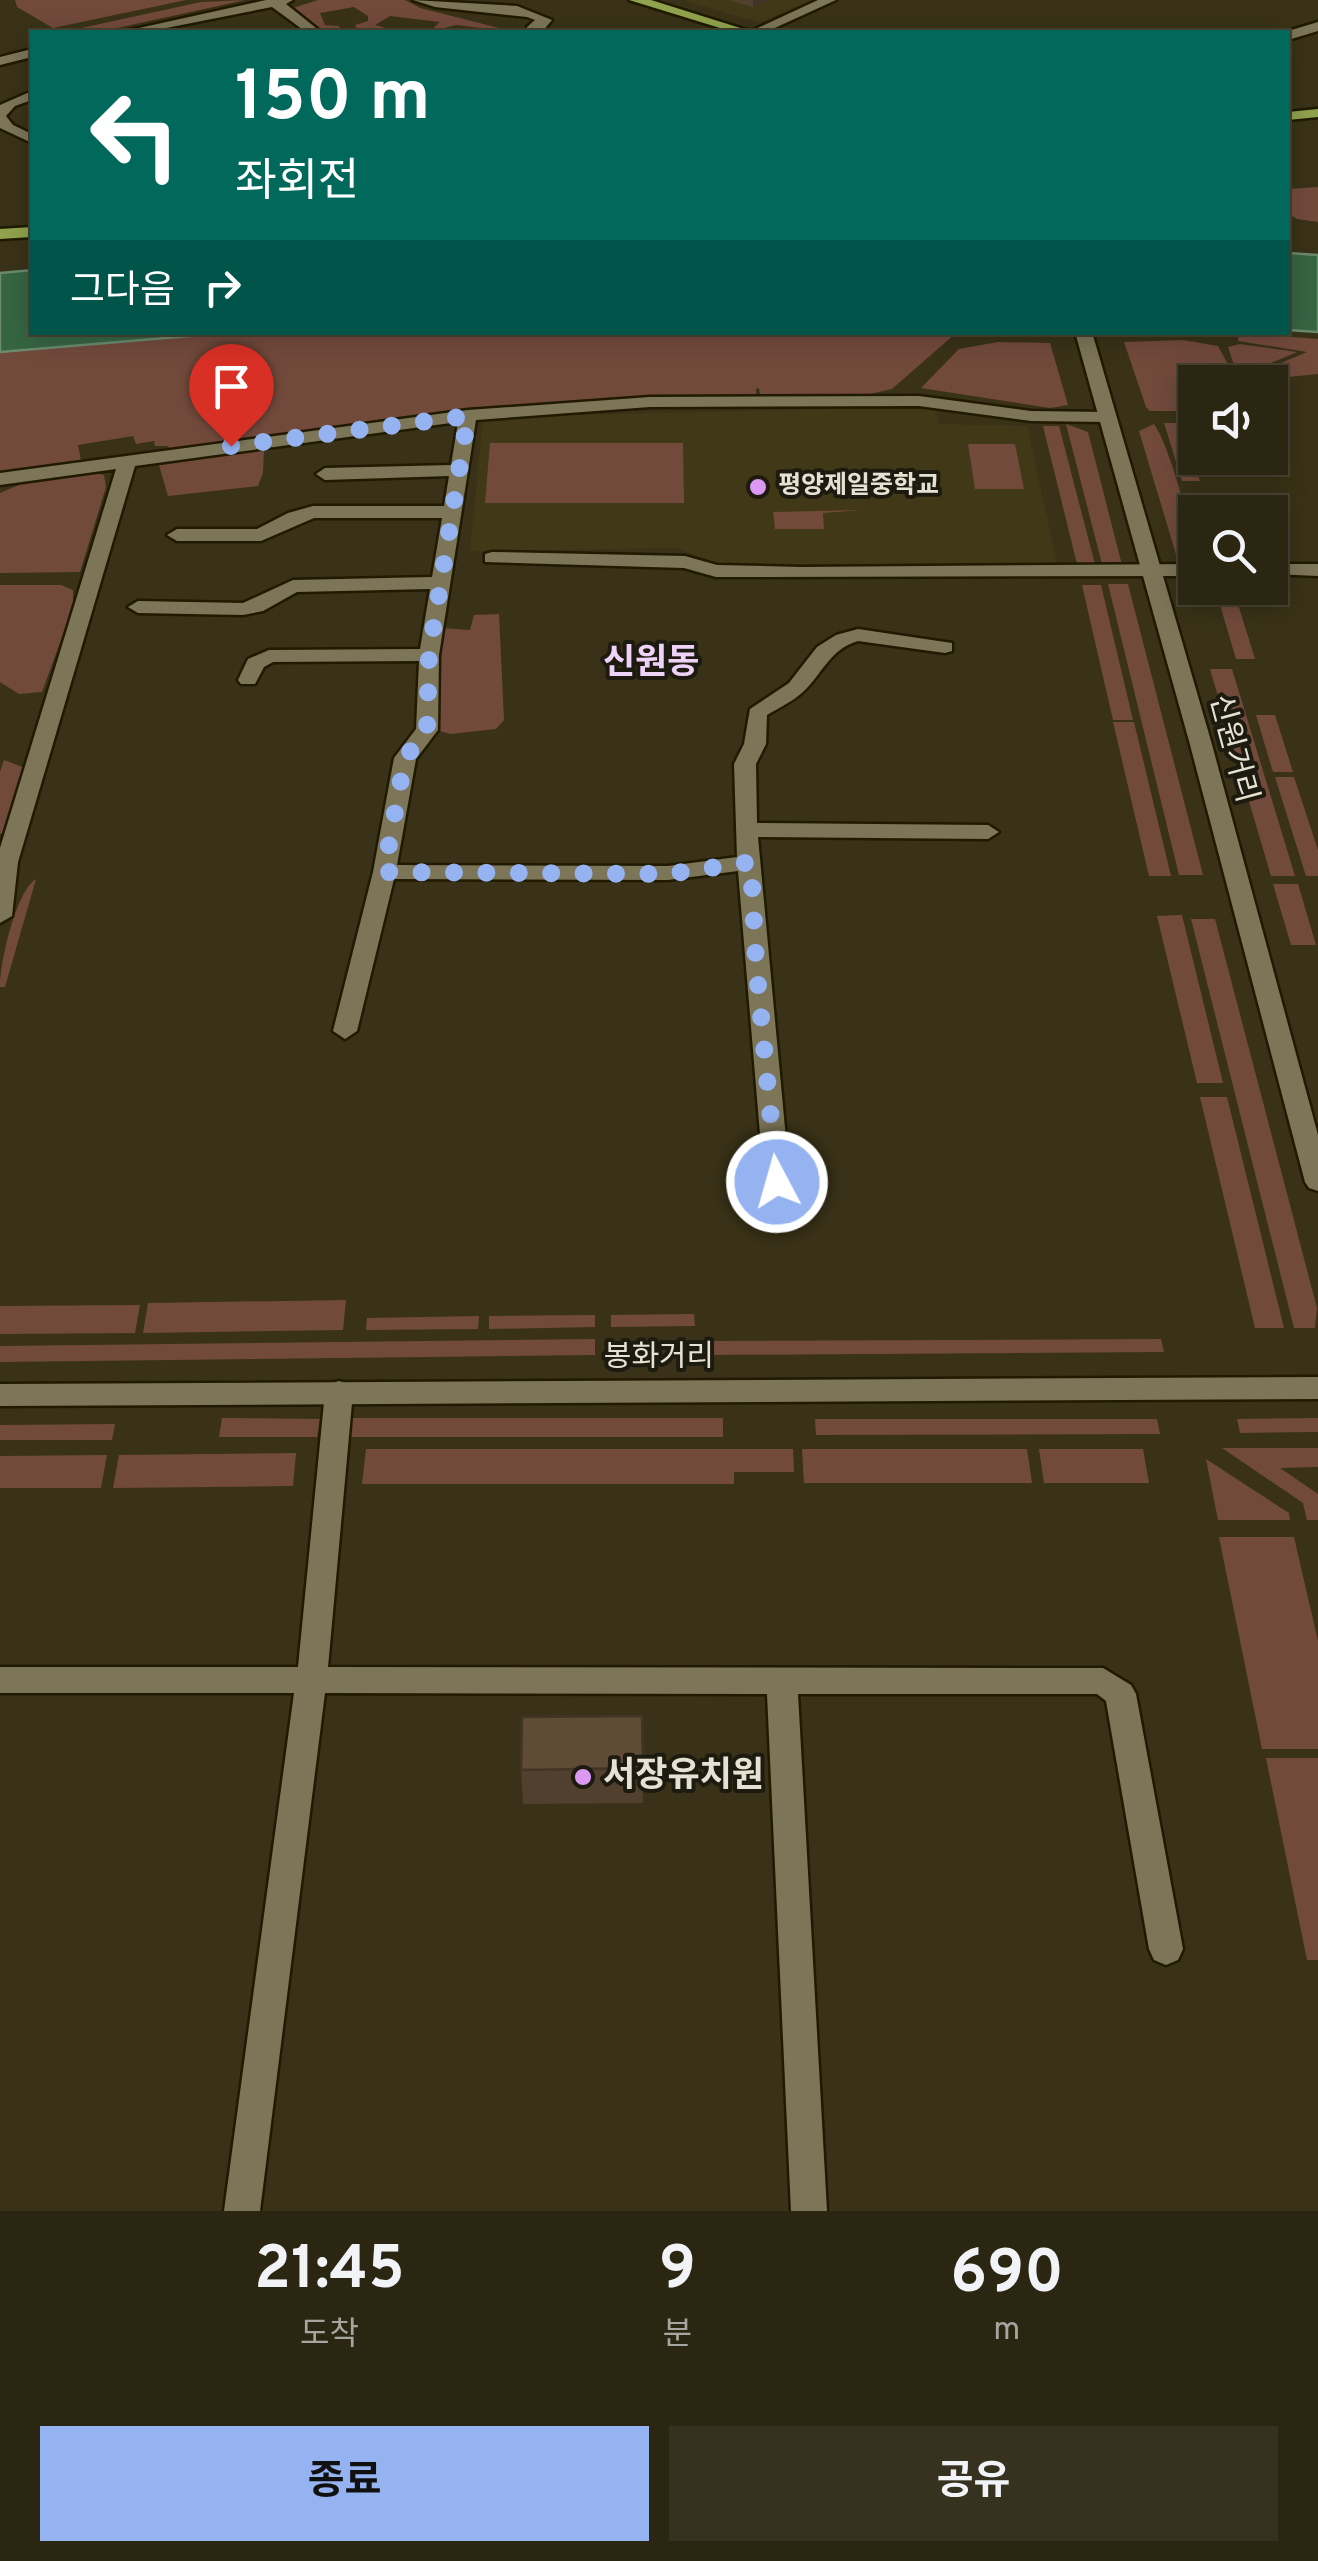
<!DOCTYPE html>
<html lang="ko">
<head>
<meta charset="utf-8">
<style>
  body { margin:0; font-family:Overpass,"Noto Sans KR",sans-serif; background:#373220; color:#f1f3f6; height:100vh; display:flex; flex-direction:column; font-size:38px; white-space:nowrap }
  * { box-sizing:border-box; margin:0 }
  p { font-size:32px; color:#a6a59f }
  .icon { flex:none; width:55px; height:55px; fill:none; stroke:currentColor; stroke-width:2; stroke-linecap:round; stroke-linejoin:round }
  .map { position:relative; height:2211px; overflow:hidden }
  .drawer { display:flex; flex-direction:column; background:#2b2612; flex:1 }
  .drawer>* { flex:none }
  .hud { position:absolute; left:30px; top:30px; width:1260px; height:305px; border-radius:0px; box-shadow:0 5px 25px #0003,0 0 0 2px #474332; background:#00695c; color:#fff; overflow:hidden }
  .tools { position:absolute; left:1178px; top:365px; display:grid; gap:20px }
  .tools a { display:grid; place-items:center; width:110px; height:110px; border-radius:0px; background:#2b2612; box-shadow:0 5px 25px #0003,0 0 0 2px #474332; font-size:50px }
  .pin { position:absolute; display:grid; place-items:center; width:85px; height:85px; color:#fff; margin:-102px -42px; border-radius:50% 50% 50% 0; rotate:-45deg; box-shadow:0 0 10px #0007 }
  .pin .icon { rotate:45deg }
  .me { position:absolute; width:110px; margin:-55px; rotate:354deg; stroke-linejoin:round; filter:drop-shadow(0 0 8px #0008) }
  .turn { display:flex; align-items:center; gap:35px; height:210px; padding:0 40px; font-size:45px }
  .turn .icon { width:130px; height:130px; stroke-width:2.5 }
  .turn b { display:block; font-size:70px; line-height:85px }
  .then { display:flex; align-items:center; height:95px; padding:0 40px; background:#0003; gap:20px; font-size:38px }
  .eta { display:flex; justify-content:space-evenly; align-items:center; height:170px; text-align:center }
  .eta b { font-size:60px; font-weight:700; line-height:70px }
  .button { display:flex; gap:20px; margin-top:auto; padding:20px 40px }
  .button a { flex:1; height:115px; border-radius:0px; background:#95b2f1; color:#111; font-size:40px; font-weight:700; line-height:115px; text-align:center }
  .button a+a { background:#373220; color:#f1f3f6 }
  .map>svg:first-child { display:block }
</style>
</head>
<body>
<div class="map">
<svg width="1318" height="2211" viewBox="0 0 1318 2211">
  <rect width="100%" height="100%" fill="#393218"/>
  <!-- built -->
  <path fill="#403816" d="M684 0H812L759 23Z
    M935 407 939 424 1027 426 1057 563 719 565 677 548 470 551 483 417Z"/>
  <!-- green -->
  <path fill="#724a3c" d="M15 0H186L53 28 17 7Z
    M245 0 99 32H63L201 2Z
    M318 0H405L420 8 515 32 456 25 429 32 440 22 390 16 375 25 393 30 390 32 358 31 355 25 368 21V16L354 7 320 13 325 25 339 26 341 31 321 29 293 8Z
    M1318 187V222L1297 219 1288 214V189Z
    M225 332 956 333 892 389 870 394 760 395 759 388 756 389V395H664L170 450 168 446H155L154 441 136 444 133 436 78 445 81 461 0 474V352Z
    M1239 333 1318 339V374L1237 382 1307 352 1238 341Z
    M1183 340 1218 346 1236 379 1230 382H1195V411H1150L1146 407 1124 342Z
    M998 342 1050 343 1068 405 1050 408 921 388 959 349Z
    M1240 344 1297 352 1238 377 1228 347Z
    M1164 423H1181L1200 481H1182Z
    M1066 424 1088 432 1122 565 1103 568Z
    M1154 424C1170 446 1195 538 1195 567L1178 561 1139 431Z
    M1043 426H1059L1096 568H1078Z
    M490 443H683L684 503H485Z
    M968 444H1015L1024 489H975Z
    M264 450 263 473 258 486 168 496 159 465Z
    M90 472 104 475 106 487 80 572 0 573V493L33 479Z
    M861 510 823 513 824 529H775L773 512Z
    M1108 584H1128L1203 875H1179Z
    M0 585H61L73 590V607L42 692 19 694 0 682Z
    M1082 585H1101L1133 720H1113Z
    M1215 588H1233L1255 659H1236Z
    M499 614 504 720 496 729 450 734 437 730 442 628 470 630 474 615Z
    M1210 669H1232L1295 876H1271Z
    M1256 715H1275L1293 772H1273Z
    M1113 722H1134L1171 876H1149Z
    M4 760 25 768 8 831 0 834V772Z
    M1275 777H1294L1318 850V876H1306Z
    M36 879 5 987H0C0 962 16 891 36 879Z
    M1273 884H1298L1316 945H1291Z
    M1182 915 1223 1083H1197L1157 916Z
    M1191 919H1215L1317 1308 1315 1328H1294Z
    M1200 1097H1227L1284 1328H1255Z
    M346 1300 343 1330 143 1333 148 1303Z
    M140 1305 135 1333 0 1334V1306Z
    M694 1314 695 1326 611 1327V1315Z
    M595 1315V1327L489 1329V1316Z
    M479 1316 478 1329 366 1330 367 1318Z
    M595 1339V1355L0 1362V1346Z
    M1161 1339 1164 1352 706 1355 705 1341Z
    M222 1418 320 1419 317 1437H219Z
    M349 1418H723V1437H347Z
    M1318 1418V1432L1240 1433 1237 1419Z
    M815 1419H1157L1160 1434 816 1435Z
    M115 1424 112 1440H0V1425Z
    M1222 1448H1318V1467L1280 1468 1318 1494V1520H1307L1303 1503Z
    M366 1449H793L794 1472H734V1484H362Z
    M802 1449H1027L1032 1483H804Z
    M1039 1449H1143L1149 1483H1044Z
    M296 1453 293 1486 113 1488 119 1455Z
    M107 1455 101 1488H0V1456Z
    M1206 1459 1289 1513 1290 1520H1218Z
    M1219 1537H1294L1318 1641V1749H1262Z
    M1266 1758H1318V1960H1307Z"/>
  <!-- water -->
  <path fill="#366543" stroke="#6b8a6e" stroke-width="2.5" d="M1288 253 1318 255V332L1288 330Z
    M32 270V332L225 333 0 352V273Z"/>
  <g fill="none" stroke-linecap="round" stroke-linejoin="round">
    <defs>
      <path id="street" d="M266 0H293L286 4 321 32H306L272 7 146 32H121Z
        M413 0 517 6 552 20 542 32H528L527 27 535 20 527 17 435 7Z
        M818 0H836L766 32H749Z
        M1318 22V31L1288 40 1285 32Z
        M32 49V57L0 65V57Z
        M32 91V100L15 106 6 116 13 125 32 134V143L0 128V105Z
        M919 396 1031 411 1107 412 1116 417 1107 422 1031 421 919 406 650 407 476 420 439 655 438 730 416 759 397 865 668 866 737 857 734 764 744 744 750 709 789 683 817 647 836 635 858 629 952 643V651L945 653 858 641C830 649 823 673 803 692 793 701 779 708 767 715L766 744 756 764 757 823 988 825 999 832 988 839 758 837 790 1182 786 1188H768L764 1182 738 871 668 880 394 879 357 1031 345 1039 333 1031 373 872 394 758 416 729 419 661 273 662 264 667 255 684H241L238 680 248 659 269 650 420 649 430 589 297 592 263 611 243 615 138 613 128 607 138 601 243 603 293 580 432 577 442 518H314L261 541H177L167 535 177 529H257L288 513 313 506H444L449 476 325 480 316 474 325 468 451 465 458 422 135 466 18 862 12 916 0 923V848L116 469 0 485V473L468 410 650 397Z
        M492 552 685 556 717 565 801 567 1195 564V576L716 577 684 568 485 562V554Z
        M1279 564H1318V576L1272 574V566Z
        M339 1381 349 1384 353 1392 328 1667 1103 1668 1131 1685 1136 1694 1183 1949 1178 1960 1166 1965 1154 1960 1149 1949 1106 1701 1097 1694H798L827 2211H791L767 1694 325 1693 260 2211H224L294 1693H0V1667H298L325 1392 329 1384Z"/>
      <path id="secondary" d="M1075 332H1092L1211 741 1318 1135V1191L1309 1188 1305 1182 1189 741Z
        M1318 1377V1399L0 1406V1384Z"/>
      <path id="primary" d="M629 0H651L753 32H733Z
        M1318 109V117L1288 120V112Z
        M32 227V237L0 239V229Z"/>
    </defs>
    <!-- street casing -->
    <use href="#street" stroke="#201a01" stroke-width="5"/>
    <!-- secondary casing -->
    <use href="#secondary" stroke="#201a01" stroke-width="5"/>
    <!-- primary casing -->
    <use href="#primary" stroke="#201a01" stroke-width="5"/>
    <!-- street -->
    <use href="#street" fill="#7c7558" fill-rule="evenodd"/>
    <!-- secondary -->
    <use href="#secondary" fill="#7c7558" fill-rule="evenodd"/>
    <!-- primary -->
    <use href="#primary" fill="#90a24d" fill-rule="evenodd"/>
  </g>
  <!-- wall -->
  <path fill="#52402e" d="M728 0H769L753 7Z
    M642 1716 643 1803 523 1804 521 1770Z"/>
  <!-- shaded-wall -->
  <path fill="#423426" d="M753 0H769L753 7Z"/>
  <!-- building -->
  <path fill="#5f4b36" stroke="#423426" stroke-width="2.5" d="M642 1716 643 1768 521 1770 522 1717Z"/>
  <g fill="none" stroke-linecap="round" stroke-linejoin="round">
    <!-- route -->
    <path stroke="#95b2f1" stroke-width="18" stroke-dasharray="0 32.4" d="M231 446 468 416 429 655 427 730 405 758 384 872 668 874 751 862 756 964 777 1182"/>
  </g>
  <!-- markers -->
  <g fill="#dc99f4" stroke="#1d1a0f" stroke-width="4">
    <circle cx="758" cy="487" r="10"/>
    <circle cx="583" cy="1777" r="10"/>
  </g>
  <g text-anchor="middle" dominant-baseline="central" stroke-width="8" stroke-linejoin="round" paint-order="stroke">
    <!-- far-poi labels -->
    <g font-size="25" font-weight="bold" fill="#e6e2d3" stroke="#1d1a0f" text-anchor="start">
      <text x="778" y="487">평양제일중학교</text>
    </g>
    <!-- street labels -->
    <g font-size="30" fill="#e6e2d3" stroke="#1d1a0f">
      <text transform="translate(1232 749) rotate(75)">신원거리</text>
      <text x="659" y="1358">봉화거리</text>
    </g>
    <!-- quarter labels -->
    <g font-size="35" font-weight="bold" fill="#eed2f8" stroke="#1d1a0f">
      <text x="651" y="664">신원동</text>
    </g>
    <!-- near-poi labels -->
    <g font-size="35" font-weight="bold" fill="#e6e2d3" stroke="#1d1a0f" text-anchor="start">
      <text x="603" y="1777">서장유치원</text>
    </g>
  </g>
</svg>
<div class="tools">
<a><svg class="icon" aria-label="sound" viewBox="0 0 24 24"><path d="M4 9h4l5-4v14l-5-4H4zM17 9q2 3 0 6"/></svg></a>
<a><svg class="icon" aria-label="search" viewBox="0 0 24 24"><circle cx="10" cy="10" r="6"/><path d="M15 15l6 6"/></svg></a>
</div>
<div class="pin" style="left:231px;top:446px;background:#d93025"><svg class="icon" aria-label="arrive" viewBox="0 0 24 24"><path d="M6 21V4h12l-3 4 3 4H6"/></svg></div>
<svg class="me" style="left:777px;top:1182px" viewBox="-20 -20 40 40"><circle r="17" fill="#95b2f1" stroke="#fff" stroke-width="3"/><path d="M0-11L8 9 0 5-8 9z" fill="#fff"/></svg>
<div class="hud">
<div class="turn"><svg class="icon" aria-label="left" viewBox="0 0 24 24"><path d="M17 20v-9H6M10 6l-5 5 5 5"/></svg><div><b>150 m</b>좌회전</div></div>
<div class="then">그다음<svg class="icon" aria-label="right" viewBox="0 0 24 24"><path d="M7 20v-9h11M14 6l5 5-5 5"/></svg></div>
</div>
</div>
<section class="drawer">
<div class="eta">
<div><b>21:45</b><p>도착</p></div>
<div><b>9</b><p>분</p></div>
<div><b>690</b><p>m</p></div>
</div>
<div class="button"><a>종료</a><a>공유</a></div>
</section>
</body>
</html>
